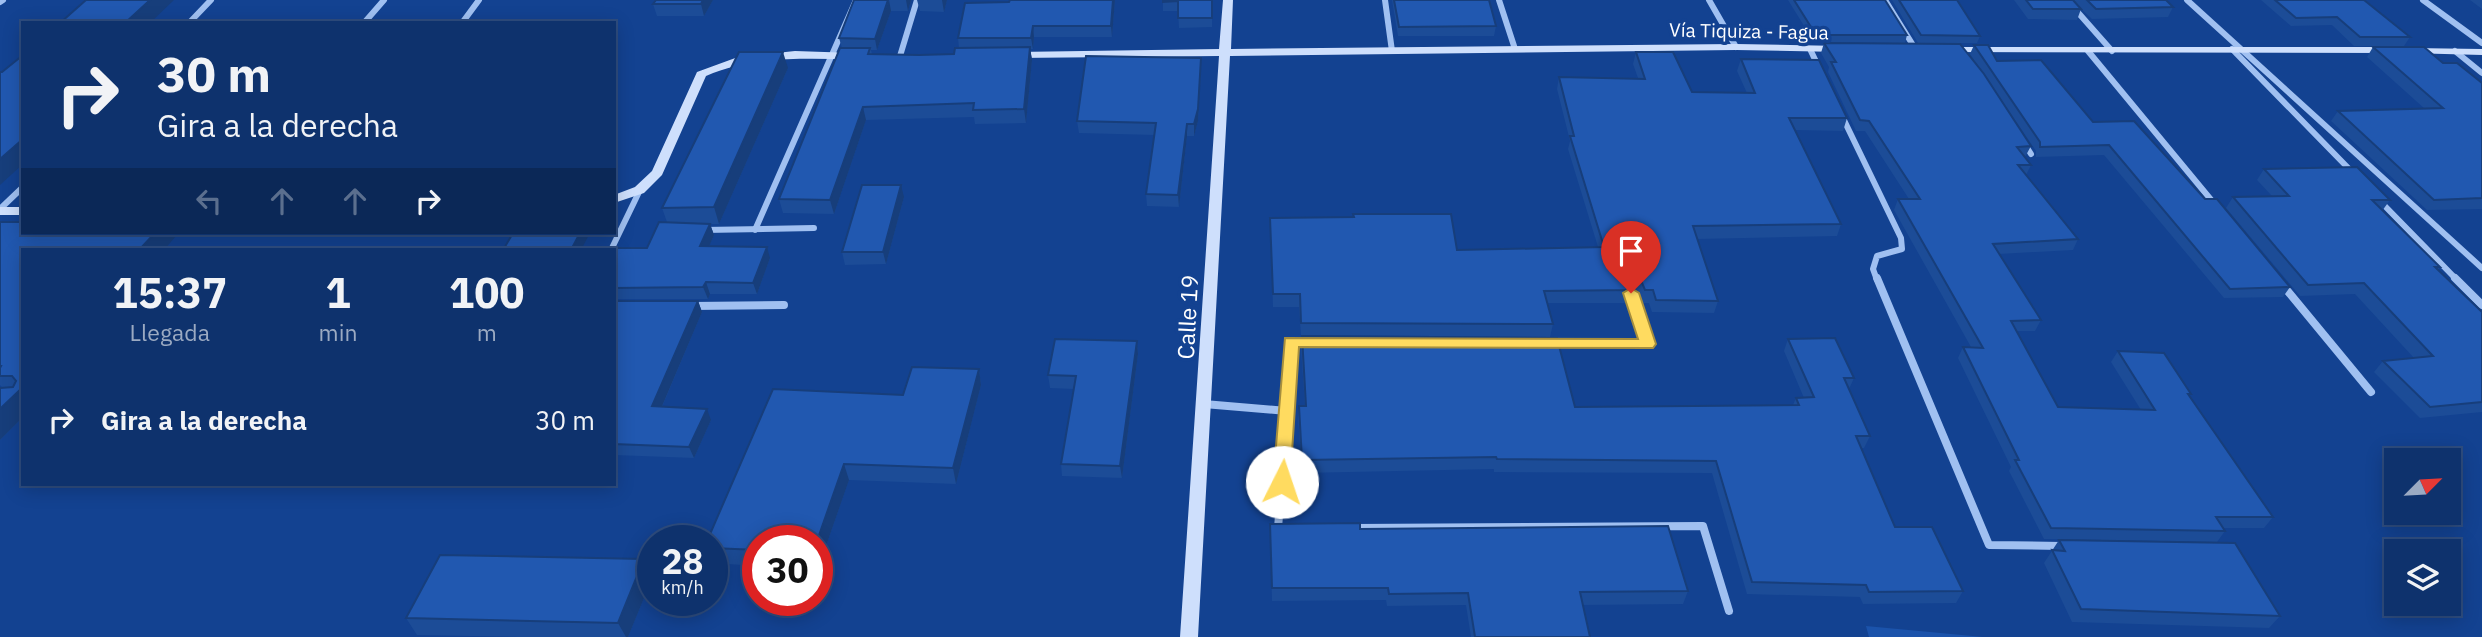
<!DOCTYPE html>
<html lang="es">
<head>
<meta charset="utf-8">
<style>
  body { margin:0; font-family:"IBM Plex Sans",sans-serif; background:#173a72; color:#f1f3f6; height:100vh; display:flex; flex-direction:column; font-size:26px; white-space:nowrap }
  * { box-sizing:border-box; margin:0 }
  p { font-size:23px; color:#9baac2 }
  .icon { flex:none; width:38px; height:38px; fill:none; stroke:currentColor; stroke-width:2; stroke-linecap:round; stroke-linejoin:round }
  .map { position:relative; flex:1; overflow:hidden }
  .panel { position:absolute; left:21px; top:248px; width:595px; height:238px; display:flex; flex-direction:column; background:#0e326d; border-radius:0px; box-shadow:0 4px 18px #0003,0 0 0 2px #2e4d80 }
  .panel>* { flex:none }
  .guide { position:absolute; left:21px; top:21px; width:595px; height:214px; border-radius:0px; box-shadow:0 4px 18px #0003,0 0 0 2px #2e4d80; background:#0e326d; color:#f1f3f6; overflow:hidden }
  .needle { width:46px; rotate:66deg }
  .tools { position:absolute; left:2384px; top:448px; display:grid; gap:14px }
  .tools a { display:grid; place-items:center; width:77px; height:77px; border-radius:0px; background:#0e326d; box-shadow:0 4px 18px #0003,0 0 0 2px #2e4d80; font-size:35px }
  .speed { position:absolute; left:637px; top:525px; display:flex; gap:14px; font-size:35px; font-weight:700; text-align:center }
  .speed>* { display:grid; place-content:center; width:91px; height:91px; border-radius:50%; background:#0e326d; box-shadow:0 4px 18px #0003,0 0 0 2px #2e4d80; line-height:1 }
  .speed small { font-size:18px; font-weight:400 }
  .speed .limit { border:10px solid #d22; background:#fff; color:#111 }
  .pin { position:absolute; display:grid; place-items:center; width:60px; height:60px; color:#fff; margin:-72px -30px; border-radius:50% 50% 50% 0; rotate:-45deg; box-shadow:0 0 7px #0007 }
  .pin .icon { rotate:45deg }
  .me { position:absolute; width:77px; margin:-38px; rotate:4deg; stroke-linejoin:round; filter:drop-shadow(0 0 5px #0008) }
  .turn { display:flex; align-items:center; gap:24px; height:147px; padding:0 21px; font-size:32px }
  .turn .icon { width:91px; height:91px; stroke-width:2.5 }
  .turn b { display:block; font-size:49px; line-height:60px }
  .lanes { display:flex; align-items:center; height:66px; padding:0 21px; background:#0003; justify-content:center; gap:35px; direction:ltr }
  .lanes .off { opacity:.35 }
  .eta { display:flex; justify-content:space-evenly; align-items:center; height:119px; text-align:center }
  .eta b { font-size:42px; font-weight:800; line-height:49px }
  ul { padding:0; list-style:none }
  li { display:flex; align-items:center; gap:21px; height:105px; padding:0 21px }
  li div { flex:1 }
  li b { display:block; font-size:26px }
  li em { font-style:normal }
  .map>svg:first-child { display:block }
</style>
</head>
<body>
<div class="map">
<svg width="2482" height="637" viewBox="0 0 2482 637">
  <rect width="100%" height="100%" fill="#134291"/>
  <!-- green -->
  <path fill="#1b53ab" d="M1866 626 1983 637H1869Z"/>
  <g fill="none" stroke-linecap="round" stroke-linejoin="round">
    <!-- street-far1 -->
    <path stroke="#a0c0f1" stroke-width="6" d="M1385 0 1392 51
      M1499 0 1515 49
      M1709 0 1736 47
      M1885 0 1916 50
      M2067 0 2112 51
      M2187 0 2482 268
      M2423 0 2482 43
      M0 2 3 0
      M189 23 211 0
      M364 23 384 0
      M462 23 479 0
      M1810 49 1819 68
      M2232 49 2354 174
      M2088 51 2217 207
      M2455 51 2482 73
      M900 56 917 0
      M1842 116 1901 238 1902 249 1877 256 1873 269 1877 280
      M2024 143 2031 154
      M2379 200 2457 280
      M0 209 23 187
      M704 230 814 228
      M755 230 856 0
      M611 250 640 190"/>
    <!-- street -->
    <path stroke="#a0c0f1" stroke-width="8" d="M1877 278 1989 545 2062 546
      M2455 278 2482 305
      M2281 283 2371 392
      M692 306 784 305
      M1548 344H1648L1631 293
      M1204 404 1287 411
      M1353 528 1703 526 1729 611
      M1281 529H1278L1291 342H1309"/>
    <!-- secondary -->
    <path fill="#cedffc" fill-rule="evenodd" d="M1223 0H1233L1231 49 1736 44 1841 46 1847 49 1841 52 1736 50 1230 56 1198 637H1180L1219 56 1014 58 1008 55 1014 52 1219 49Z
      M1949 47H2390L2396 50 2390 53 1945 52V48Z
      M2411 48 2482 49V55L2407 53 2405 51Z
      M795 51 854 53 860 56 854 59C803 59 754 55 706 76L662 175 644 193 614 203V195L635 187 652 171 697 72 738 57Z
      M0 207H23V215H0Z"/>
  </g>
  <!-- wall -->
  <path fill="#1c4c97" d="M656 0H713L704 16H657L653 4Z
    M854 0H911L908 11H891L877 50H871L872 54 919 55 954 54 959 48 958 38 1009 2 1010 0H1115L1112 37H1034L1033 49H1030L1032 60 1026 123 975 124 974 117 866 120 834 214 783 213 779 199 842 48 839 38Z
    M917 0H947L944 12 920 11Z
    M1163 0H1212V27L1179 28 1178 11H1163Z
    M1392 0H1489L1496 26 1494 36H1398Z
    M1788 0H1885L1907 35 1905 43 1814 42Z
    M1892 0H1957L1980 36 1977 43H1918Z
    M2014 0H2166L2173 7 2168 17 2092 19 2080 8 2081 9 2077 20 2028 19Z
    M2261 0H2364L2410 37 2404 46H2354L2332 25 2291 26Z
    M2470 0H2482V9Z
    M1824 43 2031 146 2025 157 2031 165 2026 175 2078 239 2073 250 1999 254 2041 320 2035 331H2017L2058 407 2141 410 2111 362 2118 351 2191 394 2189 396 2273 517 2264 528H2223L2225 531 2217 542 2044 539 2009 471 2011 467 1958 358 1963 347H1971L1894 210 1898 199H1909L1865 131H1856L1828 72 1829 67 1821 53Z
    M1974 45 2093 122 2205 199 2290 287 2283 297 2224 298 2104 155 2036 157V151L1970 54Z
    M2373 47 2443 63 2482 83V209L2427 210 2331 121 2338 111 2425 109 2367 57Z
    M1636 52 1692 92 1747 93 1737 71 1741 59 1847 118 1843 131 1795 130 1841 224 1837 236 1697 239 1718 301 1714 313 1652 312 1649 303H1641L1637 290 1632 287 1630 288 1631 290 1627 303H1548L1553 324 1550 337 1301 335 1299 307H1273L1270 218 1353 217V214L1457 250 1598 247 1568 149 1570 141 1557 89 1559 77 1638 78 1633 64Z
    M788 68 719 224H710L714 235 709 246 770 258 757 294H710L708 299H614V250L582 248H647L667 222 662 208Z
    M1201 70 1198 121 1194 136H1187L1179 207 1147 206 1146 194 1154 135 1079 133 1077 121Z
    M2264 169 2390 200 2382 211 2440 267 2438 270 2482 312V412L2420 418 2374 372 2383 361 2414 358 2355 294 2300 296 2226 208 2233 197 2272 196 2257 180Z
    M904 197 886 264 845 265 842 252Z
    M0 222 176 236 23 250V417L0 440 3 388 0 385Z
    M614 301H698L702 312 662 407 711 420 694 458 614 455Z
    M1302 336 1575 407 1793 405 1796 398H1804L1784 351 1788 339 1854 378 1849 389 1870 436 1864 448H1861L1895 527 1963 591 1956 603 1863 604 1860 597 1747 594 1712 473 1494 472V469L1302 473 1298 418 1299 406H1305L1301 349Z
    M1137 341 1138 354 1122 478 1062 476 1061 464 1074 389 1050 388 1048 375Z
    M979 369 981 385 956 484 849 480 818 569 817 541H758V566L712 563V541L903 395Z
    M1270 524 1360 529 1688 591 1683 604 1582 605 1590 637H1471L1466 605 1387 606 1386 600 1272 601Z
    M2059 540 2280 616 2269 628 2072 622 2044 563Z
    M653 576 628 637H518L417 635 406 618Z"/>
  <!-- shaded-wall -->
  <path fill="#173e7b" d="M150 0H174L150 23H125Z
    M703 0H713L704 16 701 4Z
    M889 0 891 11 877 50 875 39Z
    M906 0H911L908 11Z
    M942 0H947L944 12Z
    M1113 0H1115L1112 37 1111 26Z
    M1033 26 1034 37 1033 49 1031 38Z
    M1030 47 1032 60 1026 123 1024 109Z
    M783 52 788 68 719 224 714 207Z
    M1201 58 1198 121 1194 136V124Z
    M863 107 866 120 834 214 830 200Z
    M1187 124V136L1179 207 1178 195Z
    M23 139V164L0 185V159Z
    M901 185 904 197 886 264 883 252Z
    M710 224 714 235 704 258 700 246Z
    M155 233H174L176 236 164 250H139Z
    M580 233H590L581 250 572 248Z
    M767 247 770 258 757 294 753 283Z
    M1635 274 1632 287 1625 291 1628 278Z
    M706 282 710 294 708 299 703 287Z
    M698 301 702 312 657 418 652 406Z
    M1137 341 1138 354 1122 478 1120 466Z
    M979 369 981 385 956 484 953 468Z
    M23 387V417L0 440V409Z
    M707 409 711 420 694 458 689 447Z
    M844 464 849 480 818 569 817 541Z
    M644 559 653 576 628 637H626L618 623Z"/>
  <!-- building -->
  <path fill="#2158b0" stroke="#173e7b" stroke-width="2" d="M86 0H150L125 23H60Z
    M656 0H703L701 4H653Z
    M854 0H888L875 39 839 38Z
    M1010 0H1113L1111 26H1033L1031 38H958L965 3 1009 2Z
    M1163 0H1212V18H1178V1L1163 2Z
    M1394 0H1489L1496 26 1399 27Z
    M1794 0H1885L1907 35H1816Z
    M1899 0H1957L1980 36 1921 35Z
    M2026 0H2073L2081 9H2033Z
    M2087 0H2166L2173 7 2096 9Z
    M2275 0H2364L2410 37H2360L2337 17 2296 18Z
    M1824 43 1960 44 1984 74 2031 146 2017 147 2031 165H2018L2078 239 1993 244 2041 320 2011 321 2058 407 2155 410 2118 351 2164 353 2191 394H2188L2273 517H2216L2225 531 2051 528 2015 460H2019L1963 347 1983 348 1898 199H1920L1869 121 1860 120 1831 62H1836Z
    M1974 45H1988L1997 61 2041 60 2093 122 2134 121 2205 199H2217L2290 287 2230 289 2109 145 2040 147V142Z
    M1030 47 1024 109 973 110 974 103 863 107 830 200 779 199 840 48H870L868 54 919 55 954 54 955 48Z
    M2373 47H2424L2443 63H2457L2482 83V198L2434 200 2338 111 2443 108Z
    M739 52H783L714 207 662 208Z
    M1636 52H1673L1692 92 1755 93 1741 59 1819 60 1847 118H1789L1841 224 1693 226 1718 301 1656 300 1653 290H1645L1640 278 1635 274 1628 278 1631 290 1544 291 1553 324 1301 323 1300 294H1273L1270 218 1354 217 1353 214H1451L1457 250 1604 247 1570 136H1574L1559 77 1645 79Z
    M23 55V139L0 159V72H2Z
    M1086 56 1201 58 1198 109 1194 124H1187L1178 195 1146 194 1156 123 1077 121Z
    M2357 167 2390 200H2372L2440 267H2435L2482 312V402L2430 407 2383 361 2433 356 2364 283 2308 285 2233 197 2289 196 2264 169Z
    M862 185H901L883 252H842Z
    M0 222H23V233H155L139 250H23V387L0 409V388L13 387 16 381 12 376H0V368L1 366H0Z
    M659 222 710 224 700 246 767 247 753 283 706 282 703 287 614 288V250H503L513 233H580L572 248H647Z
    M614 301H698L652 406 707 409 689 447 614 444Z
    M1302 336 1557 338 1575 407 1799 405 1796 398 1814 397 1788 339 1835 338 1854 378H1844L1870 436H1856L1895 527H1932L1963 591 1869 592 1866 585 1752 582 1716 461 1497 459 1496 457 1302 460 1299 406H1306Z
    M1055 339 1137 341 1120 466 1061 464 1076 376 1048 375Z
    M912 367 979 369 953 468 844 464 817 541H758V550L712 548V541H707L773 389 903 395Z
    M1360 523V529L1668 526 1688 591 1580 592 1590 637H1475L1468 593 1389 594 1388 588H1272L1270 524Z
    M2059 540 2235 543 2280 616 2081 609 2052 550 2065 551Z
    M440 555 644 559 618 623 406 618Z"/>
  <!-- route -->
  <path fill="#ffdb60" stroke="#a68e3e" stroke-width="2" d="M1631 288 1639 293 1656 344 1653 348 1299 347 1290 482 1288 487H1275L1273 482 1285 338 1638 339 1623 293Z"/>
  <g text-anchor="middle" dominant-baseline="central" stroke-width="7" stroke-linejoin="round" paint-order="stroke">
    <!-- far-street labels -->
    <g font-size="19" fill="#fff" stroke="#134291">
      <text transform="translate(1749 31) rotate(1)">Vía Tiquiza - Fagua</text>
    </g>
    <!-- street labels -->
    <g font-size="23" fill="#fff" stroke="#134291">
      <text transform="translate(1187 317) rotate(-87)">Calle 19</text>
    </g>
  </g>
</svg>
<div class="tools">
<a><svg class="needle" viewBox="-14 -14 28 28"><path d="M0-13l5 13h-10z" fill="#e53935"/><path d="M0 13l5-13h-10z" fill="#9baac2"/></svg></a>
<a><svg class="icon" aria-label="layers" viewBox="0 0 24 24"><path d="M12 4l9 5-9 5-9-5zM3 14l9 5 9-5"/></svg></a>
</div>
<div class="speed"><div>28<small>km/h</small></div><div class="limit">30</div></div>
<div class="pin" style="left:1631px;top:293px;background:#d93025"><svg class="icon" aria-label="arrive" viewBox="0 0 24 24"><path d="M6 21V4h12l-3 4 3 4H6"/></svg></div>
<svg class="me" style="left:1282px;top:482px" viewBox="-20 -20 40 40"><circle r="19" fill="#fff"/><path d="M0-13L10 11 0 6-10 11z" fill="#ffdb60"/></svg>
<div class="guide">
<div class="turn"><svg class="icon" aria-label="right" viewBox="0 0 24 24"><path d="M7 20v-9h11M14 6l5 5-5 5"/></svg><div><b>30 m</b>Gira a la derecha</div></div>
<div class="lanes"><svg class="icon off" aria-label="left" viewBox="0 0 24 24"><path d="M17 20v-9H6M10 6l-5 5 5 5"/></svg><svg class="icon off" aria-label="ahead" viewBox="0 0 24 24"><path d="M12 20V5M6 11l6-6 6 6"/></svg><svg class="icon off" aria-label="ahead" viewBox="0 0 24 24"><path d="M12 20V5M6 11l6-6 6 6"/></svg><svg class="icon" aria-label="right" viewBox="0 0 24 24"><path d="M7 20v-9h11M14 6l5 5-5 5"/></svg></div>
</div>
<section class="panel">
<div class="eta">
<div><b>15:37</b><p>Llegada</p></div>
<div><b>1</b><p>min</p></div>
<div><b>100</b><p>m</p></div>
</div>
<ul>
<li><svg class="icon" aria-label="right" viewBox="0 0 24 24"><path d="M7 20v-9h11M14 6l5 5-5 5"/></svg><div><b>Gira a la derecha</b></div><em>30 m</em></li>
</ul>
</section>
</div>
</body>
</html>
